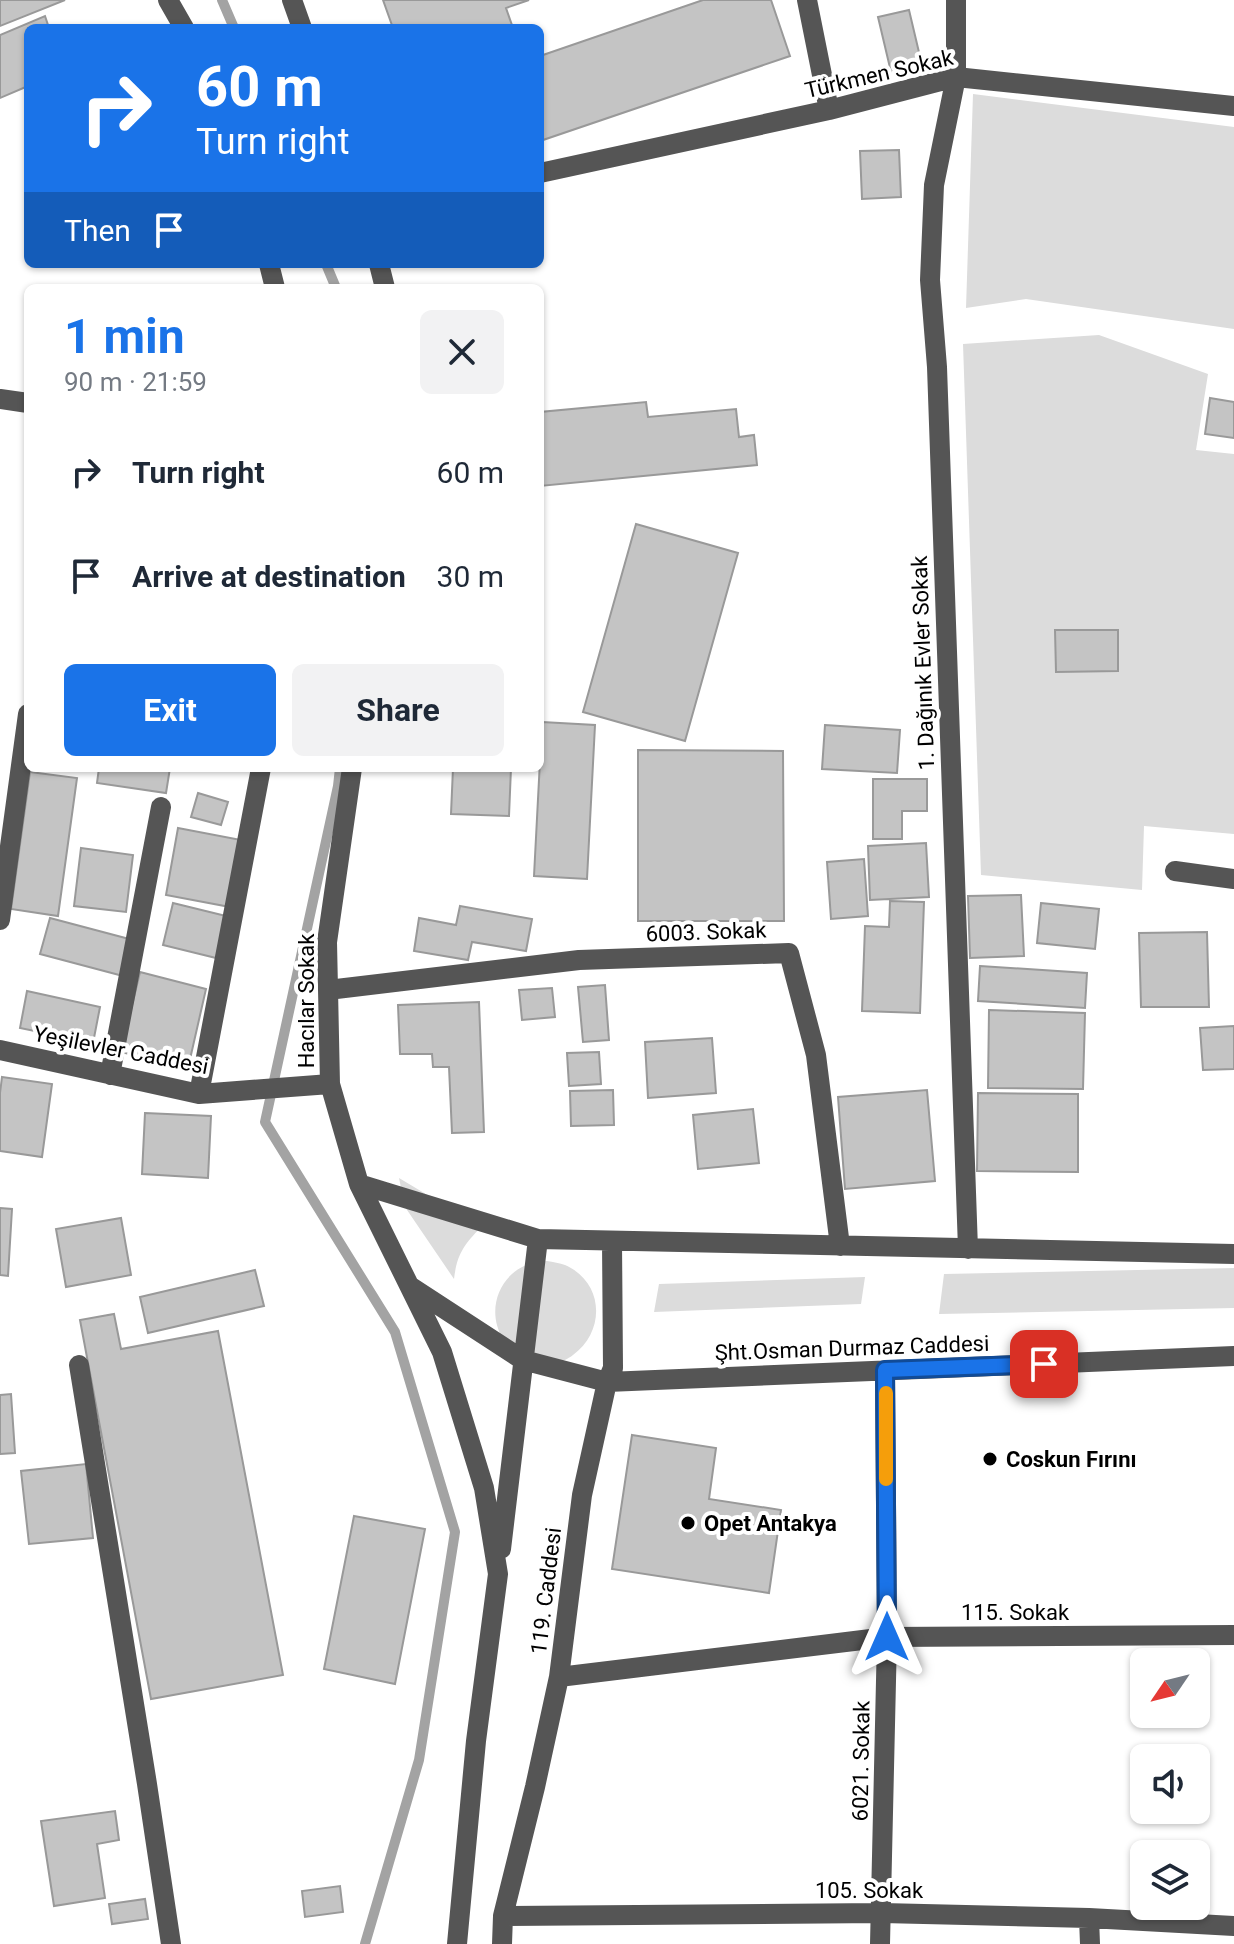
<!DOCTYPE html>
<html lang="en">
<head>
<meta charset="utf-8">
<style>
  body { margin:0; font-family:Roboto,sans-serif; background:#f2f2f3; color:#1f2937; height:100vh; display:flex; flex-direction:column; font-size:30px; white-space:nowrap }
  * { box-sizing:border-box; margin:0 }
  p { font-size:26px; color:#747a83 }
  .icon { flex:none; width:44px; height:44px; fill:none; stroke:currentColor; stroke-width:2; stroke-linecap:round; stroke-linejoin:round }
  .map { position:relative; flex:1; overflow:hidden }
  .details { position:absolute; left:24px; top:284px; width:520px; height:488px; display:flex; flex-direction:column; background:#fff; border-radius:12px; box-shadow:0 2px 6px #0004 }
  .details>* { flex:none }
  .top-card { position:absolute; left:24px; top:24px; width:520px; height:244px; border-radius:12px; box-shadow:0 2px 6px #0004; background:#1a73e8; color:#fff; overflow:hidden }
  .needle { width:52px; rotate:235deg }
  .tools { position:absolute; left:1130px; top:1648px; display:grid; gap:16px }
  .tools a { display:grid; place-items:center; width:80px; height:80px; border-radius:12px; background:#fff; box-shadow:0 2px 6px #0004; font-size:40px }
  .pin { position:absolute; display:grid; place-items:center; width:68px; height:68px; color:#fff; margin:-34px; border-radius:16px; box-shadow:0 4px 12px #0006 }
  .me { position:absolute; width:88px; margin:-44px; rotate:0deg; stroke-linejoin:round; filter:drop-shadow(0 0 6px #0008) }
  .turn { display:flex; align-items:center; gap:28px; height:168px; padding:0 40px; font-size:36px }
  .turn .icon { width:104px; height:104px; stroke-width:2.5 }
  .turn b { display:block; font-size:56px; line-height:68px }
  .then { display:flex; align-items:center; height:76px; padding:0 40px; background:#0003; gap:16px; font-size:30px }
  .round { display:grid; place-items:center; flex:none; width:84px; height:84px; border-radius:12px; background:#f2f2f3 }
  .head { display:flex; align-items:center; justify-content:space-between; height:136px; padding:0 40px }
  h1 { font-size:48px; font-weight:700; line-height:60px; color:#1a73e8 }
  .action { display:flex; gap:16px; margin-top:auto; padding:16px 40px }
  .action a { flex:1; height:92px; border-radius:12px; background:#1a73e8; color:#fff; font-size:32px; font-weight:700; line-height:92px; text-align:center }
  .action a+a { background:#f2f2f3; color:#1f2937 }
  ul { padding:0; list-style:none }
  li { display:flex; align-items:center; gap:24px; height:104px; padding:0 40px }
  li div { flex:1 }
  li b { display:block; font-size:30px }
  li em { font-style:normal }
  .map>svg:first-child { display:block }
</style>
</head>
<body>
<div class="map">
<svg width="1234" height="1944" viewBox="0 0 1234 1944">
  <rect width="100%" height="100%" fill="#fff"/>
  <!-- green -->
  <path fill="#dcdcdc" d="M973 94 1234 127V329L1026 299 966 308Z
    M1099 335 1208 374 1196 450 1234 454V834L1144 826 1142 890 981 875 963 344Z
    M399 1178 481 1227C464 1245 457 1254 454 1279L405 1207Z
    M547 1261C553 1262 560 1263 565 1265 604 1282 606 1331 573 1355 568 1359 558 1364 551 1363 544 1362 535 1357 528 1354 518 1350 508 1348 503 1339 486 1311 498 1275 529 1264 535 1262 542 1262 547 1261Z
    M1234 1268V1308L939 1314 944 1274Z
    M865 1277 861 1304 654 1312 659 1284Z"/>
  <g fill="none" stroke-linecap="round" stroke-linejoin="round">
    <!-- stream -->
    <path stroke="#a3a3a3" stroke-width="10" d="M222 0 234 28
      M326 264 336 288
      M340 768 338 786 265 1122 395 1332 455 1532 419 1760 365 1944"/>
  </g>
  <!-- building -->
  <path fill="#c4c4c4" stroke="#999" stroke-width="2" d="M0 0H65L0 26Z
    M383 0H529L506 8 513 28H393Z
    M703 0H771L790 56 540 141V56Z
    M909 10 922 65 891 72 878 17Z
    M45 16 49 28H28V86L0 98V35Z
    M899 150 901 197 862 199 860 151Z
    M1210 398 1234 402V438L1205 434Z
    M646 402 648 417 736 409 739 437 754 435 757 465 540 486V412Z
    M636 524 738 553 685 741 583 712Z
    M1055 630H1118V671L1056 672Z
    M542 722 595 725 587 879 534 876Z
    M825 725 900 730 897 773 822 769Z
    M638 750 783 751 784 921H638Z
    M99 768H170L166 793 97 783Z
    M453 768H511L509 816 451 814Z
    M30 772 77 778 58 916 11 909Z
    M873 779H927V811H902V839H873Z
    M198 793 228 802 221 825 191 817Z
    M178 828 241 840 230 907 166 895Z
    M926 843 929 897 870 900 868 846Z
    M81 848 133 855 126 912 74 906Z
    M864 859 868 916 831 919 827 862Z
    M1021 895 1024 956 970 958 968 896Z
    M890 901 924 902 920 1013 862 1011 865 926 889 927Z
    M173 903 226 916 216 958 163 945Z
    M1041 903 1099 909 1095 949 1037 943Z
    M460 906 532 919 526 951 472 942 468 960 414 951 419 918 456 925Z
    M50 918 133 940 123 976 40 954Z
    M1207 932 1209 1007H1141L1139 933Z
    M980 966 1087 973 1085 1008 978 1001Z
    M140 972 206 989 188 1068 121 1052Z
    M605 985 609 1040 583 1042 578 987Z
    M552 988 555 1017 522 1020 519 990Z
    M27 991 100 1007 93 1043 20 1028Z
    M479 1002 484 1132 452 1133 449 1067H433L432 1054H400L398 1005Z
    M989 1010 1085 1013 1083 1089 988 1088Z
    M1234 1026V1069L1203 1070 1200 1028Z
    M712 1038 716 1093 648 1098 645 1042Z
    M599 1052 601 1084 569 1086 567 1053Z
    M2 1077 52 1084 42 1157 0 1151V1093Z
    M613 1090 614 1125 571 1126 570 1091Z
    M927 1090 935 1181 845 1189 838 1097Z
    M978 1093 1078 1094V1172L977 1171Z
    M753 1109 759 1163 698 1169 693 1115Z
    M145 1113 211 1116 208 1178 142 1174Z
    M0 1208 12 1209 8 1276 0 1275Z
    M121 1218 131 1275 66 1287 56 1229Z
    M255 1270 264 1306 148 1333 140 1297Z
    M114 1314 121 1349 218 1331 283 1675 151 1699 80 1320Z
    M11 1394 15 1453 0 1454V1395Z
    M632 1435 716 1448 709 1499 781 1510 769 1593 612 1569Z
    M86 1464 93 1538 29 1544 21 1471Z
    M354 1516 425 1529 395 1684 324 1669Z
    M115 1811 119 1840 97 1844 105 1898 54 1906 41 1821Z
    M340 1886 343 1912 305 1917 302 1891Z
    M145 1899 148 1919 112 1924 109 1904Z"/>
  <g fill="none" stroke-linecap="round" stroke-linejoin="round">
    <!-- minor -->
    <path stroke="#555" stroke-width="20" d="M168 0 184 28
      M292 0 302 28
      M807 0 829 110
      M956 0V77L934 185 930 280 937 367 968 1249
      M540 173 829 110 956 77 1234 106
      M269 264 275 288
      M379 264 385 288
      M0 399 28 403
      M352 768 327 942 330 1084 359 1184 442 1352 484 1488 498 1574 476 1741 457 1944
      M1175 871 1234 879
      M0 920 28 714
      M328 990 579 960 789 953 816 1055 840 1246
      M0 1050 199 1094 330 1084
      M110 1075 161 807
      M199 1094 261 768
      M359 1184 538 1239 1234 1254
      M411 1287 523 1360 607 1382 1234 1356
      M79 1365 147 1784 171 1944
      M501 1549 538 1239
      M559 1677 887 1637 1234 1635
      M503 1916 882 1913 1089 1918 1234 1926
      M1089 1918 1090 1944
      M502 1944 503 1916 535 1787 559 1677 582 1495 607 1382 613 1368 612 1241
      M880 1944 887 1637 885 1370"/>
  </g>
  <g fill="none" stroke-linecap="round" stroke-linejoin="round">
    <defs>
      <path id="route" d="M887 1637 885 1370 1044 1364"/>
    </defs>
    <!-- route casing -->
    <use href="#route" stroke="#114b97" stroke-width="20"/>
    <!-- route -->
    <use href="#route" stroke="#1a73e8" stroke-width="14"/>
    <!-- slow -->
    <path stroke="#f59e0b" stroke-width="14" d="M886 1393V1479"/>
  </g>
  <!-- markers -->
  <g fill="#000" stroke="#fff" stroke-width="3">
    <circle cx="990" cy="1459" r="8"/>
    <circle cx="688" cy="1523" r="8"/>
  </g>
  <g text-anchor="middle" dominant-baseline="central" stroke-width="8" stroke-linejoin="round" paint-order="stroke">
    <!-- street labels -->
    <g font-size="22" fill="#000" stroke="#fff">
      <text transform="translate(879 74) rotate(-13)">Türkmen Sokak</text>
      <text transform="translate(923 663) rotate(-92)">1. Dağınık Evler Sokak</text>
      <text transform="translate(706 932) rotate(-2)">6003. Sokak</text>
      <text transform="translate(306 1001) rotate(-90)">Hacılar Sokak</text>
      <text transform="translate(121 1050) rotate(11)">Yeşilevler Caddesi</text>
      <text transform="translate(852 1348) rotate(-2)">Şht.Osman Durmaz Caddesi</text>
      <text transform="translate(546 1591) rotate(-83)">119. Caddesi</text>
      <text x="1015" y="1612">115. Sokak</text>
      <text transform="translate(861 1761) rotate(-89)">6021. Sokak</text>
      <text x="869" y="1890">105. Sokak</text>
    </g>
    <!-- poi labels -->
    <g font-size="22" font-weight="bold" fill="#000" stroke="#fff" text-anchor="start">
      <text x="1006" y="1459">Coskun Fırını</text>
      <text x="704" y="1523">Opet Antakya</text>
    </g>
  </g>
</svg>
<div class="tools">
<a><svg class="needle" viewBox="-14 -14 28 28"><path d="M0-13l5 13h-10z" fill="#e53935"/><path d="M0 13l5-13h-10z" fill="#747a83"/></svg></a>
<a><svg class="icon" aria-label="sound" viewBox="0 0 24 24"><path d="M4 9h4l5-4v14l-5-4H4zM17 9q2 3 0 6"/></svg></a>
<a><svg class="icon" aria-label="layers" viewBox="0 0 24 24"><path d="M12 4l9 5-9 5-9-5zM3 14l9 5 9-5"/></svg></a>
</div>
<div class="pin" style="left:1044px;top:1364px;background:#d93025"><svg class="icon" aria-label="arrive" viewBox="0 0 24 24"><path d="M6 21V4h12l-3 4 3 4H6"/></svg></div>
<svg class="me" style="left:887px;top:1637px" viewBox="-20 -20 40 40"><path d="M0-17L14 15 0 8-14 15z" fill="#1a73e8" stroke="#fff" stroke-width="4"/></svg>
<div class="top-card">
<div class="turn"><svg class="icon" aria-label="right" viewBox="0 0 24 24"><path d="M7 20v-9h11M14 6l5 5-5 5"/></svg><div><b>60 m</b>Turn right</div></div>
<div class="then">Then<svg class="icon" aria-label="arrive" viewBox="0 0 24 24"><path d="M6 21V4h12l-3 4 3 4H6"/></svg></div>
</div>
<section class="details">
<div class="head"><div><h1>1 min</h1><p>90 m · 21:59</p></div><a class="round"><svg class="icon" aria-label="close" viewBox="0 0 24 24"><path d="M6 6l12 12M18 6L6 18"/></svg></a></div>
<ul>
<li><svg class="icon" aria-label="right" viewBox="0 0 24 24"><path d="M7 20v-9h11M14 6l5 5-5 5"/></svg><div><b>Turn right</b></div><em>60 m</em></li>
<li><svg class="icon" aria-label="arrive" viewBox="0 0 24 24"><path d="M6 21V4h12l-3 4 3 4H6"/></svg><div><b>Arrive at destination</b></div><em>30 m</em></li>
</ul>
<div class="action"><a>Exit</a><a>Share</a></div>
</section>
</div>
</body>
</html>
